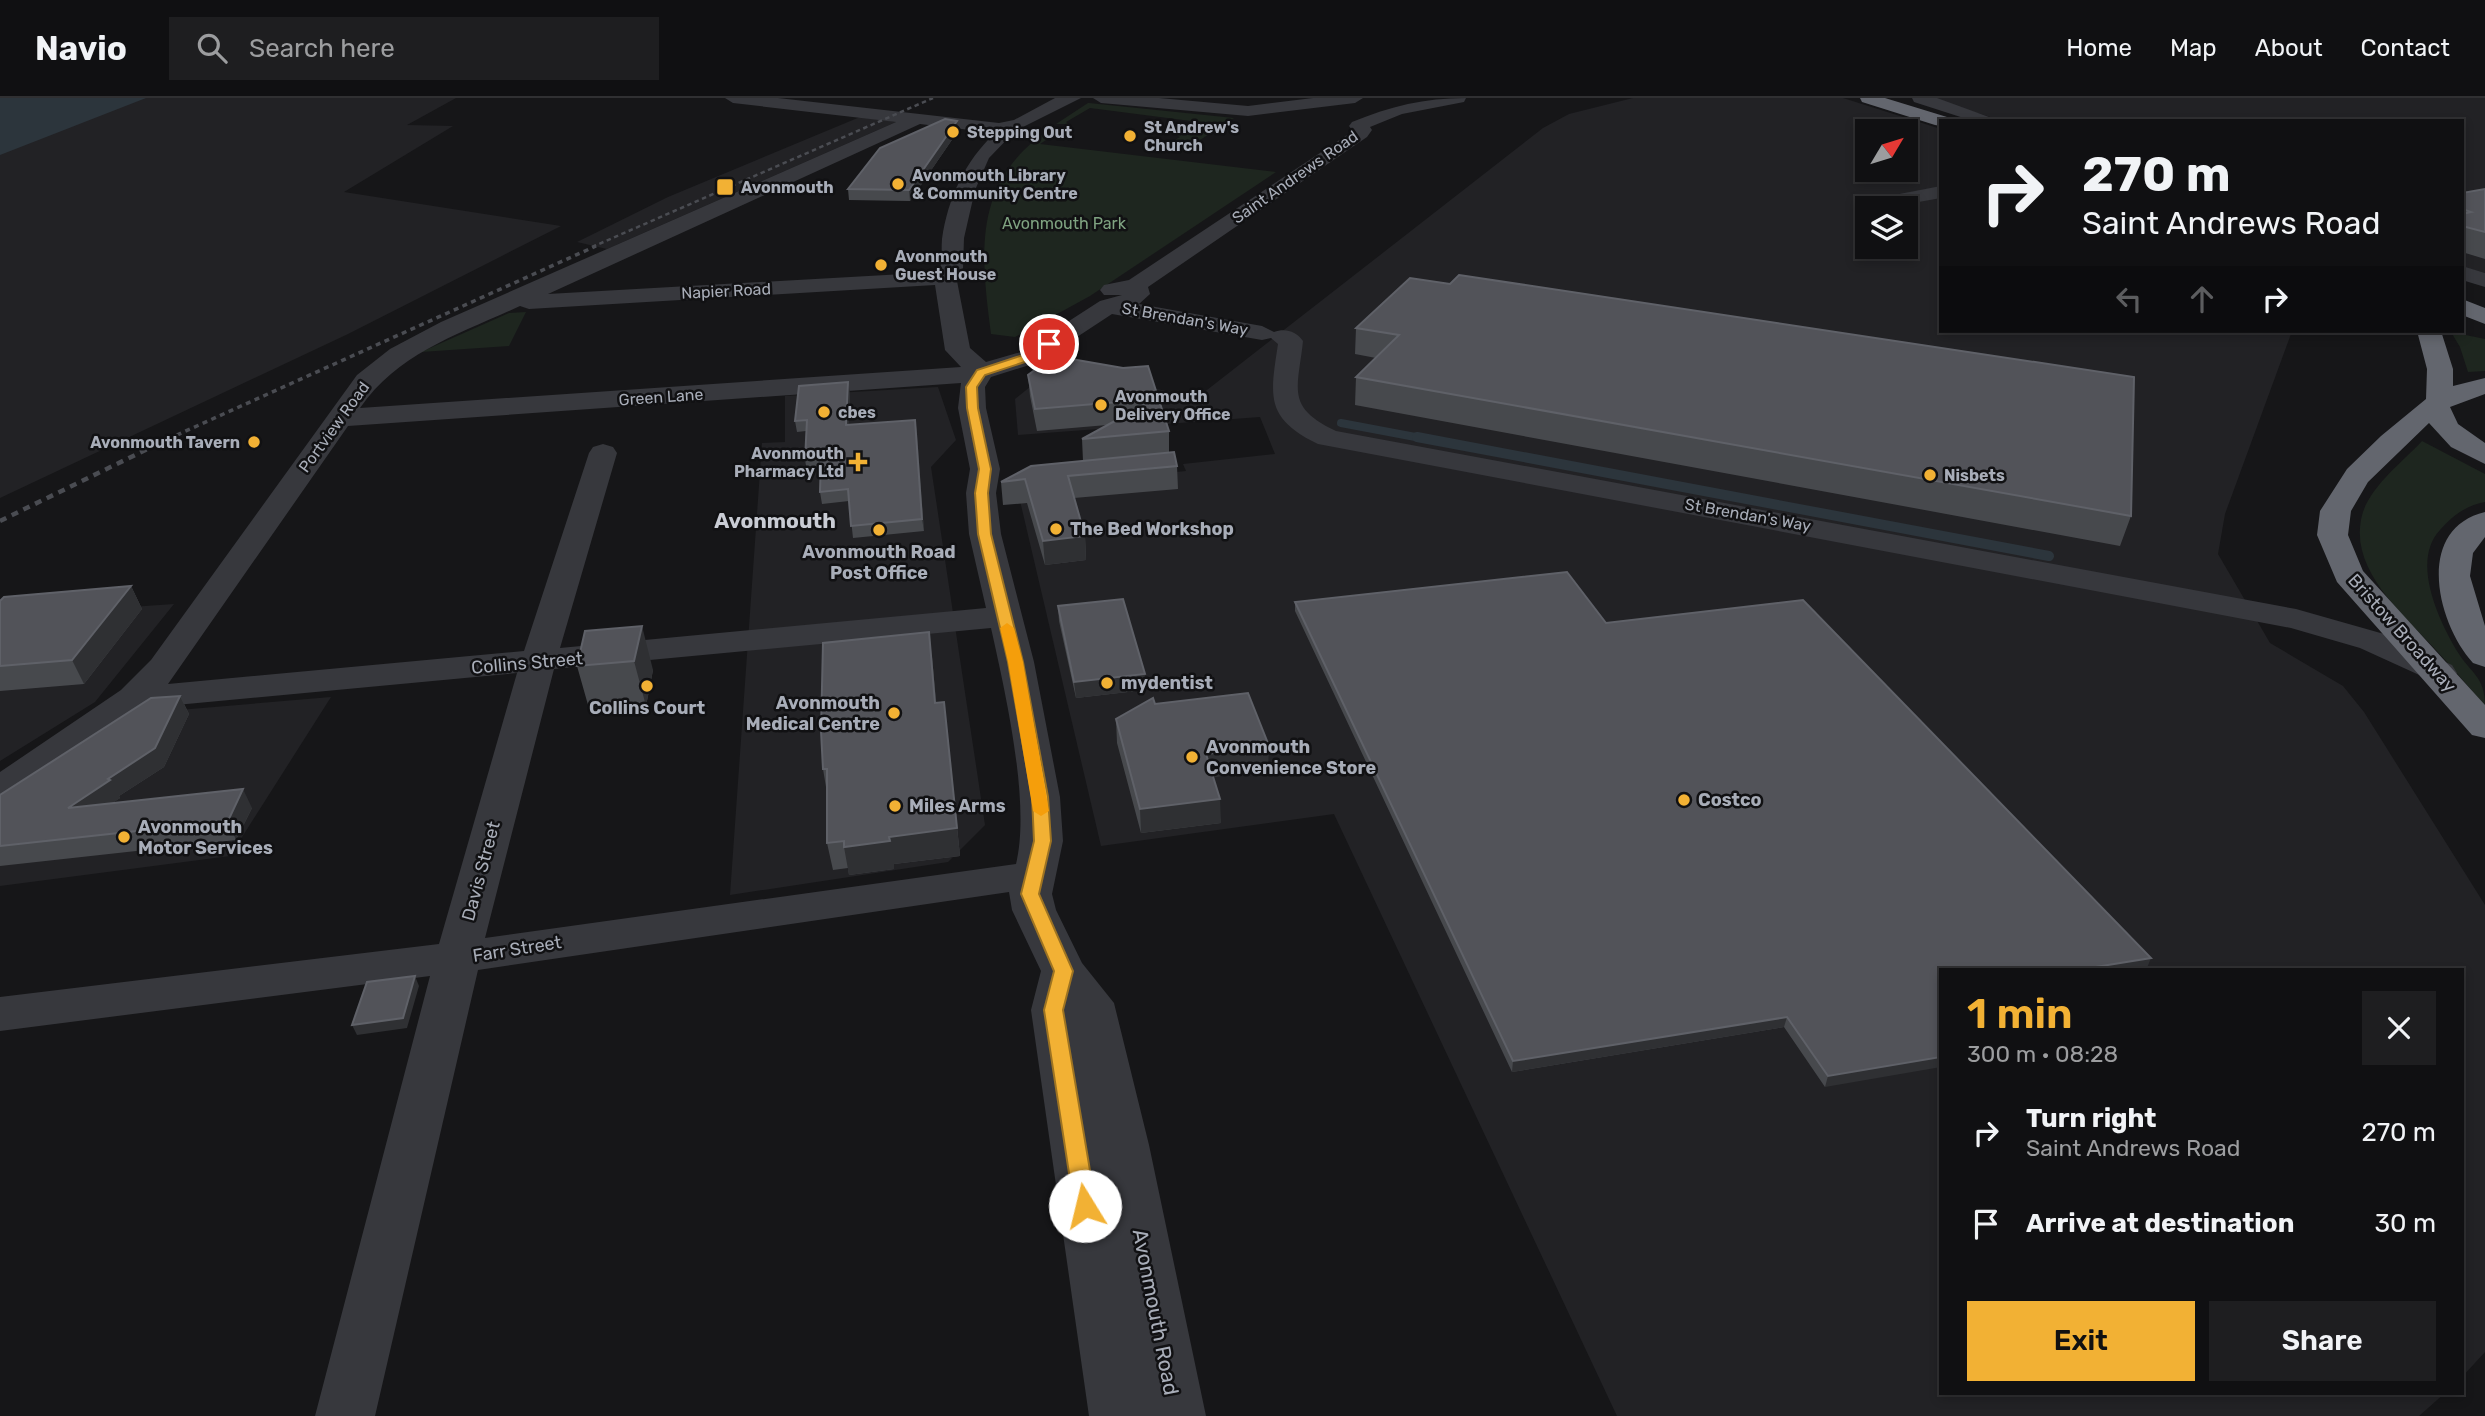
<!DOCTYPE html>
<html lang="en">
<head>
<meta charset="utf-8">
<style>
  body { margin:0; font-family:Rubik,sans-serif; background:#1e1e20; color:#f1f3f6; height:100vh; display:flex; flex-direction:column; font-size:26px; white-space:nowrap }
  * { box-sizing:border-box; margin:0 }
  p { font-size:23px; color:#9c9d9f }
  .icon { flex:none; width:38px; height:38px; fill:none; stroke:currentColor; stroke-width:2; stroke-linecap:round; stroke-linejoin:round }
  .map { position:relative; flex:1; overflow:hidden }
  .drawer { position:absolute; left:1939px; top:870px; width:525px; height:427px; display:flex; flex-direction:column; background:#101012; border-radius:0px; box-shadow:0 4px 10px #0003,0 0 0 2px #303032 }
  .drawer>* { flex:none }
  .hud { position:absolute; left:1939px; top:21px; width:525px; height:214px; border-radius:0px; box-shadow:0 4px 10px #0003,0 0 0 2px #303032; background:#101012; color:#f1f3f6; overflow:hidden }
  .needle { width:46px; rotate:52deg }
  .fabs { position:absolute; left:1855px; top:21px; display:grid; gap:14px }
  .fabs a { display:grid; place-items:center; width:63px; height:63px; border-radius:0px; background:#101012; box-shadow:0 4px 10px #0003,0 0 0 2px #303032; font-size:35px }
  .pin { position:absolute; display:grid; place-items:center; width:60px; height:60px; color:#fff; margin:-30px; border:4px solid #fff; border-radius:50%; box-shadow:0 2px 7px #0007 }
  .me { position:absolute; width:77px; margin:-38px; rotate:351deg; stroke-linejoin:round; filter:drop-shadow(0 0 5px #0008) }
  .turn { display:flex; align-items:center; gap:24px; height:147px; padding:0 28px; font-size:32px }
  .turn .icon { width:91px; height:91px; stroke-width:2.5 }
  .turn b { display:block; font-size:49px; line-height:60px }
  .lanes { display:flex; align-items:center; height:66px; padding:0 28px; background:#0003; justify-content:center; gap:35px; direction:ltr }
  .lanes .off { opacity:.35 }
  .round { display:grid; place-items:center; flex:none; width:74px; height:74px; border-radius:0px; background:#1e1e20 }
  .headline { display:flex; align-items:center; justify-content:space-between; height:119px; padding:0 28px }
  h1 { font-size:42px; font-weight:600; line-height:52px; color:#f2b134 }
  .cta { display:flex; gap:14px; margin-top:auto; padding:14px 28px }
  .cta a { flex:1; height:80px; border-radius:0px; background:#f2b134; color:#111; font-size:28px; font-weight:600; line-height:80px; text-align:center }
  .cta a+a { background:#1e1e20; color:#f1f3f6 }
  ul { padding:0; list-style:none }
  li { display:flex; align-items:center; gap:21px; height:91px; padding:0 28px }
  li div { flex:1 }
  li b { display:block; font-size:26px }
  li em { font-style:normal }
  header { display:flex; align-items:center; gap:42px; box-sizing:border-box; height:98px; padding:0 35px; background:#101012; border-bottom:2px solid #303032 }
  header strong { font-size:33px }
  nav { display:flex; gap:38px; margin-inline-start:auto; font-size:24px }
  .search { width:490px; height:63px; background:#1e1e20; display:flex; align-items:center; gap:18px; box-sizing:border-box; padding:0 24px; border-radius:0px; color:#9c9d9f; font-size:26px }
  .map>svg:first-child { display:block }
</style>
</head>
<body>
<header>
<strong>Navio</strong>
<div class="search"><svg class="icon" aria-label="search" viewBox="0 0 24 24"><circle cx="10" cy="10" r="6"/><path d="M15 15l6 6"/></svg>Search here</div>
<nav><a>Home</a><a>Map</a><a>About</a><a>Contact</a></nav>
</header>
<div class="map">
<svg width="2485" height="1318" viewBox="0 0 2485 1318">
  <rect width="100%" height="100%" fill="#161618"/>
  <!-- built -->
  <path fill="#222225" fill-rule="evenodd" d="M0 0H456L407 27 453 28 344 94 561 128 348 236 0 400Z
    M1633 0H1843L1941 31V233H2292L2225 416 2218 456 2270 545 2343 588 2364 614 2485 807V1254L2462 1279V872H1941V1295H2445L2419 1318H1617L1334 716 1101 748 1017 390 1186 373 1183 366 1275 356 1260 319 1018 337 1015 301 1052 271 1198 299 1543 30 1569 16ZM1867 33H1906V72H1867ZM1867 110H1906V149H1867Z
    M1929 0H2485V175L2462 169V23H2003Z
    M860 19 896 24 607 151 577 144 668 99Z
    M938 289 956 342 931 369 985 727 948 764 730 797 762 345 785 344V298Z
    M174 506 95 604 0 663V518Z
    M331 599 230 758 0 788V722L155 614Z"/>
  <!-- green -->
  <path fill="#1e261f" d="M1088 5H1089L1234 20 1183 53 1168 52 1171 49 1165 48 1180 39 1176 37 1191 23 1090 10 1066 24 1068 26H1056Z
    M1051 30 1061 32 1040 46 1276 74 1090 198 1015 239 991 236C980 151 973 83 1051 30Z
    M526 214 509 248 421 254 509 215Z
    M2451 234 2485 241V273L2468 274 2460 249Z
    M2422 343 2485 376V404C2467 407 2452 418 2440 432 2411 463 2438 521 2457 553 2471 576 2485 578 2485 608 2469 589 2453 570 2436 552 2405 518 2351 474 2361 422 2366 391 2402 365 2422 343Z"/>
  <!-- water -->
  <path fill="#2c353c" d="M0 0H146L0 57Z"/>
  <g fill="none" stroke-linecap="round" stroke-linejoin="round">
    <!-- stream-far1 -->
    <path stroke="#2c353c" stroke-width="8" d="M1341 325 1426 341"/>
    <!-- stream -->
    <path stroke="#2c353c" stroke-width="10" d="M1417 339 2049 458"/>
    <!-- minor -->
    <path fill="#37383d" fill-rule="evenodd" d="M725 0H778L999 25 1014 22 1055 0H1081L1015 33 989 60 975 92 964 140 963 170 957 183 970 250 986 264 1021 254 1100 203 1122 197H1104L1100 192 1104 187 1129 182 1353 33 1349 28 1352 24C1391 8 1424 0 1466 0L1464 4 1402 16 1370 29 1372 32 1367 39 1148 189 1150 196 1139 206 1262 228 1274 234C1285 230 1296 233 1303 243 1298 291 1285 309 1336 333L2296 511 2384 536 2452 567 2457 575 2452 583 2439 586 2360 550 2291 530 1318 346C1265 320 1270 299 1278 246L1271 240 1262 242 1112 216 1039 264 991 279 985 289 986 310 1000 371 996 395 1001 436 1034 564 1060 699 1063 743 1052 796 1056 812 1082 865 1114 905 1149 1047 1206 1318H1089L1031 912 1041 873 1012 812 1009 794 478 872 375 1318H315L430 878 0 933V899L439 846 517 575 144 610 14 700 0 704V674L121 592 151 562 357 277 390 251 441 224 896 24 733 5ZM920 26 995 35C965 63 948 100 942 141 941 152 943 163 939 174L548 196ZM935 187 945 252 961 269 360 310C399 254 460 236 520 208L529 211ZM961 285 958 310 970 371 966 395 969 436 986 510 560 550 617 355 613 349 603 346 593 349 589 355 524 553 168 586 348 328ZM991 530C1005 593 1031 705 1016 766L485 840 554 571Z
      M1093 0H1159L1248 8 1313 0H1363L1355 5 1248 18 1101 5Z
      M1912 0H1937L2000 23H1973L1914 4Z
      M1941 88V100L1896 108 1886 102 1889 98Z
      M2462 168 2485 175V189L2462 182Z"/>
    <!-- highway -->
    <path fill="#63666e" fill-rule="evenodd" d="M1860 0H1885L1947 19 1950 23H1941V28L1935 27 1862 4Z
      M2462 201 2485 210V226L2462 217Z
      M2417 233H2441L2453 271V288L2485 280V296L2450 309 2458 326 2485 345V366L2451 349 2429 325 2368 384 2351 413 2348 437 2363 473 2485 607V640L2472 637 2337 484 2317 437 2320 413 2347 371 2381 338 2426 301 2427 271Z
      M2485 414V439L2473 455 2470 478 2485 528V569L2473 565C2437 526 2414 431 2485 414Z"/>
    <!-- rail-far2 -->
    <path stroke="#4a4c52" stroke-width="2.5" stroke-dasharray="4.5 3.5" stroke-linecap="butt" d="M592 149 933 0"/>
    <!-- rail-far1 -->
    <path stroke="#4a4c52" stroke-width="3.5" stroke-dasharray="5 4.5" stroke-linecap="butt" d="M168 341 596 148"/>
    <!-- rail -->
    <path stroke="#4a4c52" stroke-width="4.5" stroke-dasharray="7 6" stroke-linecap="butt" d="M0 423 172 339"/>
  </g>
  <!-- wall -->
  <path fill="#47494d" d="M958 33 910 103 849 102 848 91Z
    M2485 91V161L2462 154V95Z
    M1450 186 2131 418 2120 448 1355 307 1356 279 1376 260 1355 256 1356 230Z
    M1148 268 1169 333V355L1177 368 1178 391 1074 400 1085 438 1086 462 1045 467 1027 405 1003 407 1001 384 1083 363 1082 341 1107 327 1037 333 1030 298 1028 277Z
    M850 295 848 327 915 322 924 433 853 440 849 403 822 406 820 394 821 372 807 373 805 362 806 333 797 334 795 323Z
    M131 488 142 511 84 586 0 593V503Z
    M1295 504 1606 525 2147 870 2134 872H1941L1825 989 1784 929 1512 974 1295 513Z
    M1058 508 1145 592 1076 600 1059 523Z
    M585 533 653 572 646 608 590 614 577 568Z
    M932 559 936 605 947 630 960 758 894 766V771L849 777 848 770 833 772 827 745V695L823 671Z
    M180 598 189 616 164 669 119 698 120 700 112 705 252 710 236 742 0 768V697Z
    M1155 606 1268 672 1213 679 1221 725 1141 735 1117 645 1116 621Z"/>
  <!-- shaded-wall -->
  <path fill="#2f3033" d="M957 23 958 33 910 103 909 92Z
    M848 284 850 295 848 338 846 327Z
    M915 322 917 333 924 433 922 421Z
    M1085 438 1086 462 1045 467 1043 443Z
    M131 488 142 511 84 586 72 562Z
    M642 528 653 572 646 608 634 563Z
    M929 534 932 559 939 631 935 605Z
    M1145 576V592L1076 600 1074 584Z
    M180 598 189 616 164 669 119 698 120 700 78 729 68 710 108 681Z
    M944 604 960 758 894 766V771L849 777 844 749 889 739Z
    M1269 648 1268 672 1206 680V656Z
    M243 691 252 710 236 742 228 723Z
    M1220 701 1221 725 1141 735 1140 711Z
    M2151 860 2147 870 2134 872H2077Z
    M415 878 419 888 407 930 357 937 352 927Z
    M1787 919 1784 929 1512 974 1513 963Z
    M1941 959V969L1825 989 1828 978Z"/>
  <!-- building -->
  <path fill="#525359" stroke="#5f6168" stroke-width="2" d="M945 21 957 23 909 92 848 91 880 50Z
    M2485 91V134L2462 128V116L2471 114 2462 111V95Z
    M1459 177 2134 279 2131 418 1356 279 1399 237 1356 230 1410 180 1450 186Z
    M1054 258 1123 270 1148 268 1169 333 1082 341 1155 301 1035 311 1028 277Z
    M848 284 846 327 915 322 922 421 851 428 848 391 820 394 821 360 805 362 807 322 795 323 799 288Z
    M1174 354 1177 368 1068 378 1085 438 1043 443 1025 381 1001 384 1031 368Z
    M1567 474 1606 525 1803 502 2151 860 2077 872H1941V959L1828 978 1787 919 1513 963 1295 504Z
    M131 488 72 562 0 568V503L4 499Z
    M1123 501 1145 576 1074 584 1058 508Z
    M642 528 634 563 577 568 585 533Z
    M929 534 935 605 944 604 957 730 889 739 890 743 844 749V743L827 745V671H823L821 633 823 545Z
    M1248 595 1269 648 1206 656 1220 701 1140 711 1116 621 1153 600 1155 606Z
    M180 598 155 650 108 681 110 682 68 710 243 691 228 723 0 748V697L151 600Z
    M415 878 403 920 352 927 367 884Z"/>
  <!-- route -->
  <path fill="#f2b134" stroke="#9d7322" stroke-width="2" d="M1046 244 1055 246 1034 261 985 277 977 289 978 310 991 371 988 395 991 436 1023 564 1048 699 1051 743 1039 796 1073 873 1063 912 1096 1108 1093 1114 1085 1117 1077 1114 1074 1108 1044 912 1054 873 1021 796 1034 743 1032 699 1008 564 978 436 975 395 979 371 967 310 966 289 977 272 1026 256Z"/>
  <!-- slow -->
  <path fill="#f59e0b" d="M1007 525 1014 530 1023 564 1049 713 1041 718 1033 713 1008 564 1000 530Z"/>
  <!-- markers -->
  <g fill="#f2b134" stroke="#111113" stroke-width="2.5">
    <circle cx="953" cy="34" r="7"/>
    <circle cx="1130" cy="38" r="7"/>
    <circle cx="898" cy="86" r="7"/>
    <rect x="716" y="80" width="18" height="18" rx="3.5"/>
    <circle cx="881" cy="167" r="7"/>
    <circle cx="1101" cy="307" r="7"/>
    <circle cx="824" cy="314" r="7"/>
    <circle cx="254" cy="344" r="7"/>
    <path d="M854.5 353.5h7v7h7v7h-7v7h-7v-7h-7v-7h7z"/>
    <circle cx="1930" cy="377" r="7"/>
    <circle cx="1056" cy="431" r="7"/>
    <circle cx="879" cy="432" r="7"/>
    <circle cx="1107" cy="585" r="7"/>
    <circle cx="647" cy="588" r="7"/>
    <circle cx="894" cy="615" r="7"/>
    <circle cx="1192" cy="659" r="7"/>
    <circle cx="1684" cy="702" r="7"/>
    <circle cx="895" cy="708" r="7"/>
    <circle cx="124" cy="739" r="7"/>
  </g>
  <g text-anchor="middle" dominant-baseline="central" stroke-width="5" stroke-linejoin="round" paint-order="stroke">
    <!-- far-poi labels -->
    <g font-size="16" font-weight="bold" fill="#a8adb8" stroke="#111113" text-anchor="start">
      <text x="1144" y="29">St Andrew's<tspan x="1144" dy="18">Church</tspan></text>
      <text x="967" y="34">Stepping Out</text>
      <text x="912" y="77">Avonmouth Library<tspan x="912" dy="18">&amp; Community Centre</tspan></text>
      <text x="741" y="89">Avonmouth</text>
      <text x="895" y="158">Avonmouth<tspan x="895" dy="18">Guest House</tspan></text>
      <text x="1115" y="298">Avonmouth<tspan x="1115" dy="18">Delivery Office</tspan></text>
      <text x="838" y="314">cbes</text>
      <text x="240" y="344" text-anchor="end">Avonmouth Tavern</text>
      <text x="844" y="355" text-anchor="end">Avonmouth<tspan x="844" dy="18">Pharmacy Ltd</tspan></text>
      <text x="1944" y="377">Nisbets</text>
    </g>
    <!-- far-street labels -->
    <g font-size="16" fill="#a8adb8" stroke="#111113">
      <text transform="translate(1295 79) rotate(-35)">Saint Andrews Road</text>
      <text transform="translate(726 193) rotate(-3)">Napier Road</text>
      <text transform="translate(1185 221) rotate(10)">St Brendan's Way</text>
      <text transform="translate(661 299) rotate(-4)">Green Lane</text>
      <text transform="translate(334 329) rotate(-54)">Portview Road</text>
      <text transform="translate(1748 417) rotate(10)">St Brendan's Way</text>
    </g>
    <!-- far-park labels -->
    <g font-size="16" fill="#7fa381" stroke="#111113">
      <text x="1064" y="125">Avonmouth Park</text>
    </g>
    <!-- poi labels -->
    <g font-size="18" font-weight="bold" fill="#a8adb8" stroke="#111113" text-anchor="start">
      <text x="1070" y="431">The Bed Workshop</text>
      <text x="879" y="454" text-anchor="middle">Avonmouth Road<tspan x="879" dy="21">Post Office</tspan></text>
      <text x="1121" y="585">mydentist</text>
      <text x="880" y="605" text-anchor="end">Avonmouth<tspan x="880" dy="21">Medical Centre</tspan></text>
      <text x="647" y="610" text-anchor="middle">Collins Court</text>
      <text x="1206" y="649">Avonmouth<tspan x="1206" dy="21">Convenience Store</tspan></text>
      <text x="1698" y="702">Costco</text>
      <text x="909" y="708">Miles Arms</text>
      <text x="138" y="729">Avonmouth<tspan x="138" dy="21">Motor Services</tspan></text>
    </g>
    <!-- street labels -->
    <g font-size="18" fill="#a8adb8" stroke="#111113">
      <text transform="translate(2402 535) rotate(48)">Bristow Broadway</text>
      <text transform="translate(527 565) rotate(-5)">Collins Street</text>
      <text transform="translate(481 773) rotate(-75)">Davis Street</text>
      <text transform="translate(517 851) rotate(-9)">Farr Street</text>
    </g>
    <!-- far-district labels -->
    <g font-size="21" font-weight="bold" fill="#c9ccd4" stroke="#111113">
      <text x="775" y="422">Avonmouth</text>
    </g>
    <!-- near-street labels -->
    <g font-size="21" fill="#a8adb8" stroke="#111113">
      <text transform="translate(1156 1214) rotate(79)">Avonmouth Road</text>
    </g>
  </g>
</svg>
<div class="fabs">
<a><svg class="needle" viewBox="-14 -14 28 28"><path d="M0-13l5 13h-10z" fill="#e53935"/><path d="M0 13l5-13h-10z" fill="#9c9d9f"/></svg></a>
<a><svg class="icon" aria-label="layers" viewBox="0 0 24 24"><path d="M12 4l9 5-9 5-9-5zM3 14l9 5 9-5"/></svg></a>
</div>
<div class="pin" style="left:1049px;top:246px;background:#d93025"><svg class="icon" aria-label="arrive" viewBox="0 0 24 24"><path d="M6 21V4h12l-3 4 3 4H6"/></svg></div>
<svg class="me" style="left:1085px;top:1108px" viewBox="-20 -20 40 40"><circle r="19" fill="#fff"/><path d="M0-13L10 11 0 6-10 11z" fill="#f2b134"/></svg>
<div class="hud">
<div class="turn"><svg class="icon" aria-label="right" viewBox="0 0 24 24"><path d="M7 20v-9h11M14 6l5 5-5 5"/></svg><div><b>270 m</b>Saint Andrews Road</div></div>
<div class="lanes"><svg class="icon off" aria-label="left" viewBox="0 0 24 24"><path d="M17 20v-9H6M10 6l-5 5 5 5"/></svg><svg class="icon off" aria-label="ahead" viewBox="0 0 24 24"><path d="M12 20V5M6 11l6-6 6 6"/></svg><svg class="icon" aria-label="right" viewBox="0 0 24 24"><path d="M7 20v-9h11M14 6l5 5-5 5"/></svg></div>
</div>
<section class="drawer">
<div class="headline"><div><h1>1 min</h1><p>300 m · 08:28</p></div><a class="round"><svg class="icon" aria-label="close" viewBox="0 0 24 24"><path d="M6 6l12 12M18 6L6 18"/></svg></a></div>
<ul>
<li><svg class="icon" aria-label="right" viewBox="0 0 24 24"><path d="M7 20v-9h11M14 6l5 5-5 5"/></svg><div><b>Turn right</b><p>Saint Andrews Road</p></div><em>270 m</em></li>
<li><svg class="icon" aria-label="arrive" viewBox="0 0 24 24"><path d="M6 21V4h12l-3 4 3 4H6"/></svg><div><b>Arrive at destination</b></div><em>30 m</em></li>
</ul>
<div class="cta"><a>Exit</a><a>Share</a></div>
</section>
</div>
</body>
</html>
